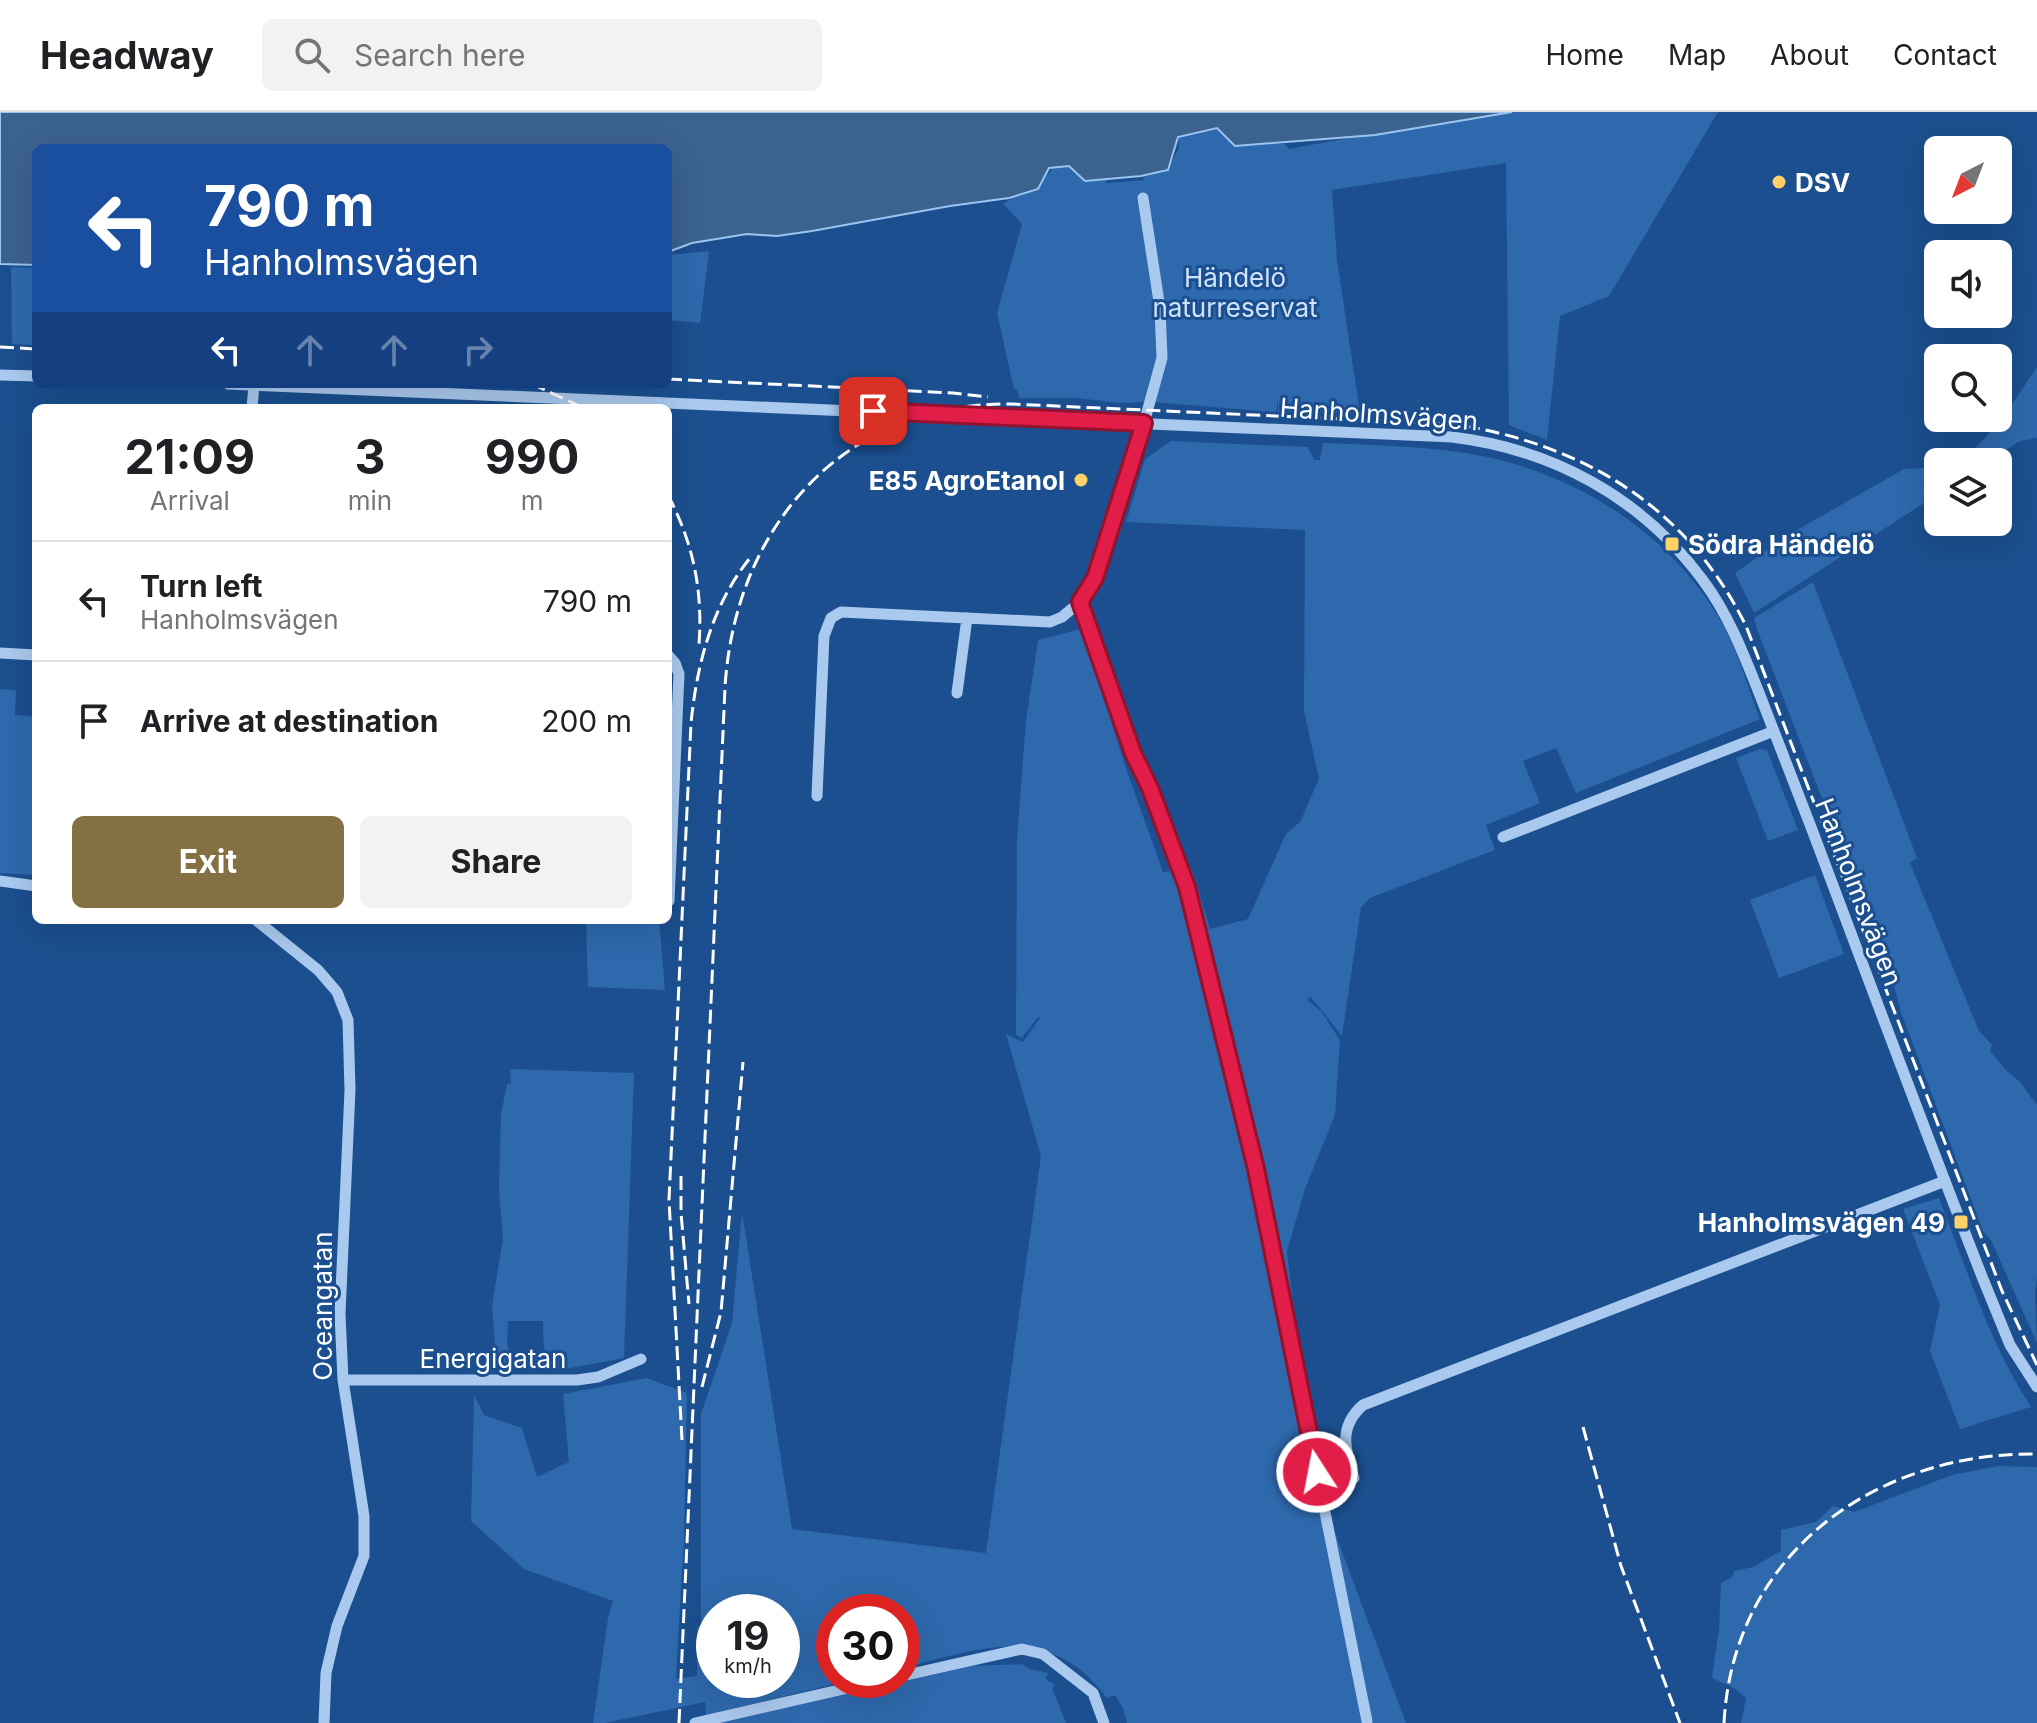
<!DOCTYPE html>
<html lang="en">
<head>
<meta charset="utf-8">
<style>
  body { margin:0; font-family:Inter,sans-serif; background:#f2f2f2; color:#202124; height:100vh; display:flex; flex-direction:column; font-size:30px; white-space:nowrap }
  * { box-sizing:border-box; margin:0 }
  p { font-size:26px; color:#757577 }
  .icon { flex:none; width:44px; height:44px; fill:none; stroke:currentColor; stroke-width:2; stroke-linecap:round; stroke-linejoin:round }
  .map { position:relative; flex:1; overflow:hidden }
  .side { position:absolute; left:32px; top:292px; width:640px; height:520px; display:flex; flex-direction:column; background:#fff; border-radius:12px; box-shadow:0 8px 32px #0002 }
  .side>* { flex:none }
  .top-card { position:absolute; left:32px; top:32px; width:640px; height:244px; border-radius:12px; box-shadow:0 8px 32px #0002; background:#1a4fa0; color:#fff; overflow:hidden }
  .needle { width:52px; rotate:222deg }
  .fabs { position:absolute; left:1924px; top:24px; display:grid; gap:16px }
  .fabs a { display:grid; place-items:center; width:88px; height:88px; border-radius:12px; background:#fff; box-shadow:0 8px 32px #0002; font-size:40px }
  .speed { position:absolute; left:696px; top:1482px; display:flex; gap:16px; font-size:40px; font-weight:700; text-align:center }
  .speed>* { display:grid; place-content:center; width:104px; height:104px; border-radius:50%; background:#fff; box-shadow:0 8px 32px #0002; line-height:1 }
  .speed small { font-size:20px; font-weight:400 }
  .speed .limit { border:12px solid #d22; background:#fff; color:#111 }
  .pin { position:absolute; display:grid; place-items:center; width:68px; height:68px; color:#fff; margin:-34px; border-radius:16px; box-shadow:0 4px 12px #0006 }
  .me { position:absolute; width:88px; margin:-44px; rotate:349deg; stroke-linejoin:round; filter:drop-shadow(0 0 6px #0008) }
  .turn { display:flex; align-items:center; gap:28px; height:168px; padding:0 40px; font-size:36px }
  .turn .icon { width:104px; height:104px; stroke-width:2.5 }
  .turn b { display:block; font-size:56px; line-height:68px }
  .lanes { display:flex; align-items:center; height:76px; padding:0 40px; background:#0003; justify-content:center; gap:40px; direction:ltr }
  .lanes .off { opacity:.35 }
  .eta { display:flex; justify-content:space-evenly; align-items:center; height:136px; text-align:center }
  .eta b { font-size:48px; font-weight:700; line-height:56px }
  .primary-button { display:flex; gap:16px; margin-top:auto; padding:16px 40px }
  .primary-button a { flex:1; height:92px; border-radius:12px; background:#847042; color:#fff; font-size:32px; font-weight:700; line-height:92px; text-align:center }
  .primary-button a+a { background:#f2f2f2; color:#202124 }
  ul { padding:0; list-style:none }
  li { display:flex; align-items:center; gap:24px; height:120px; padding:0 40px; border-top:2px solid #e0e0e0 }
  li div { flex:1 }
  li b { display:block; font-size:30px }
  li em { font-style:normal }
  header { display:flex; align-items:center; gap:48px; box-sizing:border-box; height:112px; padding:0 40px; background:#fff; border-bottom:2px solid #e0e0e0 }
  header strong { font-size:38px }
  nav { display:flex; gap:44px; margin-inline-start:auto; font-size:28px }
  .search { width:560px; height:72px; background:#f2f2f2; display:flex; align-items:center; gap:20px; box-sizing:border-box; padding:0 28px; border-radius:12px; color:#757577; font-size:30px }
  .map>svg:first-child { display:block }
</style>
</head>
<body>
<header>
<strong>Headway</strong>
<div class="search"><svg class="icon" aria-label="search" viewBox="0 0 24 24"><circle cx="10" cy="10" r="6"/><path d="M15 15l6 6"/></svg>Search here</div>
<nav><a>Home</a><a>Map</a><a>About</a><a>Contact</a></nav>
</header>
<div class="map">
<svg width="2037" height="1611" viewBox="0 0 2037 1611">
  <rect width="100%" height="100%" fill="#1b4f8f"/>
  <!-- green -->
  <path fill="#2e69ad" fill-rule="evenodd" d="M1489 0H1718L1609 184 1560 204 1547 328 1509 313 1506 51 1332 78 1337 148 1360 301 1278 300V287L1276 300 1151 290 1121 291 1076 286H1019L1017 278 1014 277 997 201 1022 112 1003 92 1046 64 1059 50 1106 66 1107 71 1144 68 1143 62H1154L1167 59 1179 36 1178 23 1222 15 1238 31 1285 32 1289 37Z
    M709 139 700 211 668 208V143Z
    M11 155 36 156V233L12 232Z
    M2037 255V326L2020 329 1987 350H1948L1975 337 2004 304Z
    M1171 329 1308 335 1314 348H1320L1323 331C1377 333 1434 334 1487 345 1584 366 1672 424 1722 511 1738 539 1748 577 1760 607L1576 681 1556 636 1523 649 1540 691 1486 713 1495 738 1370 786 1361 795 1342 924 1311 885 1308 886V889L1321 899 1340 928 1335 1003 1305 1077 1287 1139 1294 1201 1296 1252 1328 1402 1406 1611H1127L1123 1596 1115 1583 1107 1586C1049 1508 981 1537 902 1556V1500H834V1568H852L706 1603 705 1590 605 1611H593L608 1506 613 1489 524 1457 471 1409 474 1283 484 1303 522 1316 537 1365 569 1350 563 1282 647 1266 687 1281 684 1425 676 1567 697 1564V1516L701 1514V1302L732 1211 742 1100 792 1417 986 1441 1041 1044 1006 922 1023 930 1040 906 1038 905 1022 926 1016 923 1017 728 1026 609 1038 528 1081 517 1128 662 1163 760 1192 757 1210 817 1248 807 1286 722 1300 710 1319 667 1304 599 1305 418 1126 410 1145 347ZM714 1500H782V1568H714Z
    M1938 355V382L1754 501 1735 461 1790 422 1904 357Z
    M1813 470 1917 746 1910 751 1979 919 1992 933 1990 939 2006 958 2020 970 2037 993V1165L2035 1180 2037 1231 1991 1128 1983 1119 1901 900 1894 874 1758 520 1754 506Z
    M0 577 16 578 15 603 36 605V763L0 761Z
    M1760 637 1767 638 1798 718 1768 729 1736 646Z
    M1815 763 1844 842 1779 866 1750 788Z
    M586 808H659L665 878 588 875Z
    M510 957 634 961 624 1246 565 1257 497 1258 492 1195 503 1126 499 1080 501 1003 507 972 511 971ZM508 1209H543L544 1241 510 1242 507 1231Z
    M1939 1086C1967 1157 1989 1231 2031 1295L1960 1317 1930 1239 1940 1193 1903 1097Z
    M1998 1354 2037 1355V1611H1741L1746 1586 1734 1576 1712 1566 1719 1517 1721 1471 1732 1465 1734 1459 1753 1455 1781 1439V1418L1816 1410 1833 1394 1854 1400 1952 1363Z
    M1022 1552 1030 1557 1048 1561 1046 1567 1055 1573 1052 1576 1066 1611H710L972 1554Z"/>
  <!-- water -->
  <path fill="#3c6290" stroke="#9cc4f0" stroke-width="2" d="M0 0H1512L1375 23 1235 34 1217 16 1178 25 1168 58 1141 64 1085 69 1069 54 1049 56 1038 77 1009 86 950 94 812 119 777 124 747 122 692 131 668 140V36H36V153L0 152Z"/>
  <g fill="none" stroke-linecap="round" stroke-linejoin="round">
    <!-- minor -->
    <path stroke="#a9c9ee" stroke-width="11" d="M0 263 36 264
      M228 272 1452 325C1552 337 1641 385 1702 467 1730 504 1746 548 1763 591 1779 632 1795 674 1811 715 1868 866 1924 1017 1983 1167L2010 1233 2037 1275
      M252 296 254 273
      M1080 490 1133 641 1150 676 1187 775 1256 1057 1367 1609
      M0 541 36 543
      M668 543 675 551 679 562 669 789
      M957 581 967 506
      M817 684 824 524 831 506 841 500 1050 510 1062 505 1080 490 1095 466 1144 311 1162 246 1160 196 1143 86
      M1503 725 1774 619
      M0 769 36 774
      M256 808 318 858 337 880 348 908 350 978 340 1202 343 1268 364 1404V1444L337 1514 326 1561 324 1611
      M343 1268H577L598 1265 641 1247
      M1354 1366C1345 1337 1338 1315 1363 1293L1945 1069
      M902 1564 1022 1537 1043 1542 1093 1581 1104 1611
      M695 1611 883 1568"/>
    <!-- rail -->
    <path stroke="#fff" stroke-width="3" stroke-dasharray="14 6" stroke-linecap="butt" d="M0 235 36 237
      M668 267 953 281 988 285
      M532 272 584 296
      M668 383C693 431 703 478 699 532
      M681 1064V1101L689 1192
      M702 1275 721 1200 743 950
      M1583 1315 1621 1454 1680 1611
      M682 1328 669 1088 691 611C697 552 712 493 750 446
      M679 1611 725 575C735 414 844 290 1011 292L1453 312C1583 332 1687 394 1746 514L2002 1179 2037 1253
      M1724 1611C1733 1441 1876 1340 2037 1342"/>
  </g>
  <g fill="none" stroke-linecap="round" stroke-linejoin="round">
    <defs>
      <path id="route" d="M873 299 1144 311 1095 466 1080 490 1133 641 1150 676 1187 775 1256 1057 1317 1360"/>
    </defs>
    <!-- route casing -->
    <use href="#route" stroke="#92132f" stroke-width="20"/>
    <!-- route -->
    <use href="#route" stroke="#e11d48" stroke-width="14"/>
  </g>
  <!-- markers -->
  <g fill="#ffd166" stroke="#1b4f8f" stroke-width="3">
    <circle cx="1779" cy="70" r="8"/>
    <circle cx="1081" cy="368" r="8"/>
    <rect x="1664" y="424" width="16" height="16" rx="4"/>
    <rect x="1953" y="1102" width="16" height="16" rx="4"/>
  </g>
  <g text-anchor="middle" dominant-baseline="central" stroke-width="6" stroke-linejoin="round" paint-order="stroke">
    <!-- poi labels -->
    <g font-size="26" font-weight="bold" fill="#fff" stroke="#1b4f8f" text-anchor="start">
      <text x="1795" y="70">DSV</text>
      <text x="1065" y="368" text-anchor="end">E85 AgroEtanol</text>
      <text x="1688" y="432">Södra Händelö</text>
      <text x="1945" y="1110" text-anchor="end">Hanholmsvägen 49</text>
    </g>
    <!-- park labels -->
    <g font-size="26" fill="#cfe3fa" stroke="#1b4f8f">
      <text x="1235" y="165">Händelö<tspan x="1235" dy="30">naturreservat</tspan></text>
    </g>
    <!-- street labels -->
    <g font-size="26" fill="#fff" stroke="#1b4f8f">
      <text transform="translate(1379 302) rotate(4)">Hanholmsvägen</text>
      <text transform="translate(1859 780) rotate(69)">Hanholmsvägen</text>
      <text transform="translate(322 1194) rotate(-90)">Oceangatan</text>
      <text x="493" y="1246">Energigatan</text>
    </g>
  </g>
</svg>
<div class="fabs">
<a><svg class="needle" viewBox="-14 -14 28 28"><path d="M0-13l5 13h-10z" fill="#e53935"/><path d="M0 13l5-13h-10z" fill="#757577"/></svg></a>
<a><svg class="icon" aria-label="sound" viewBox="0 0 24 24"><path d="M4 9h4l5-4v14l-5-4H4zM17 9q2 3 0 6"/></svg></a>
<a><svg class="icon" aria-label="search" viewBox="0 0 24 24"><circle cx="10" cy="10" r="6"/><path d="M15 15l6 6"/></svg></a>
<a><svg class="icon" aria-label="layers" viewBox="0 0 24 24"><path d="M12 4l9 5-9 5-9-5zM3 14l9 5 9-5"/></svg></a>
</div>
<div class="speed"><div>19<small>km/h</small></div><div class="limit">30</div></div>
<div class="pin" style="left:873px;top:299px;background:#d93025"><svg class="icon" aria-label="arrive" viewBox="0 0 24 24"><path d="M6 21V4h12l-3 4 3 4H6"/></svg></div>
<svg class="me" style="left:1317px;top:1360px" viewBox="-20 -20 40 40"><circle r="17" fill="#e11d48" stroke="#fff" stroke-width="3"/><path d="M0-11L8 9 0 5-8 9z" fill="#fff"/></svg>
<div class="top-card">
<div class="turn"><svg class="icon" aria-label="left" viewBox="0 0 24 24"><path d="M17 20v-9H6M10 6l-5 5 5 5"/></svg><div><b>790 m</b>Hanholmsvägen</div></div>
<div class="lanes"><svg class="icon" aria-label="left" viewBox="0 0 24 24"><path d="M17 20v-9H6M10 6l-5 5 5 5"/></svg><svg class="icon off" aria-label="ahead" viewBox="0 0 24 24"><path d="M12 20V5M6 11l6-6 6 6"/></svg><svg class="icon off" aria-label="ahead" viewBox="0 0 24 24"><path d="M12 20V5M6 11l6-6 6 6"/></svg><svg class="icon off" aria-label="right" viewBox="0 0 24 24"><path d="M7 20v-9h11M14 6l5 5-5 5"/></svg></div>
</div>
<section class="side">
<div class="eta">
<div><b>21:09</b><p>Arrival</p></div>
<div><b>3</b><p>min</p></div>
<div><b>990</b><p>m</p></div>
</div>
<ul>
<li><svg class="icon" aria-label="left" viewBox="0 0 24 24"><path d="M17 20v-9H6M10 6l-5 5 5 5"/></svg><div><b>Turn left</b><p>Hanholmsvägen</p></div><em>790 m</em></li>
<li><svg class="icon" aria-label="arrive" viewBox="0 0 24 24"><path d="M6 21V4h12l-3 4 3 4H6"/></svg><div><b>Arrive at destination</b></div><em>200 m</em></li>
</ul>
<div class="primary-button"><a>Exit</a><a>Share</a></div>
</section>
</div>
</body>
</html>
